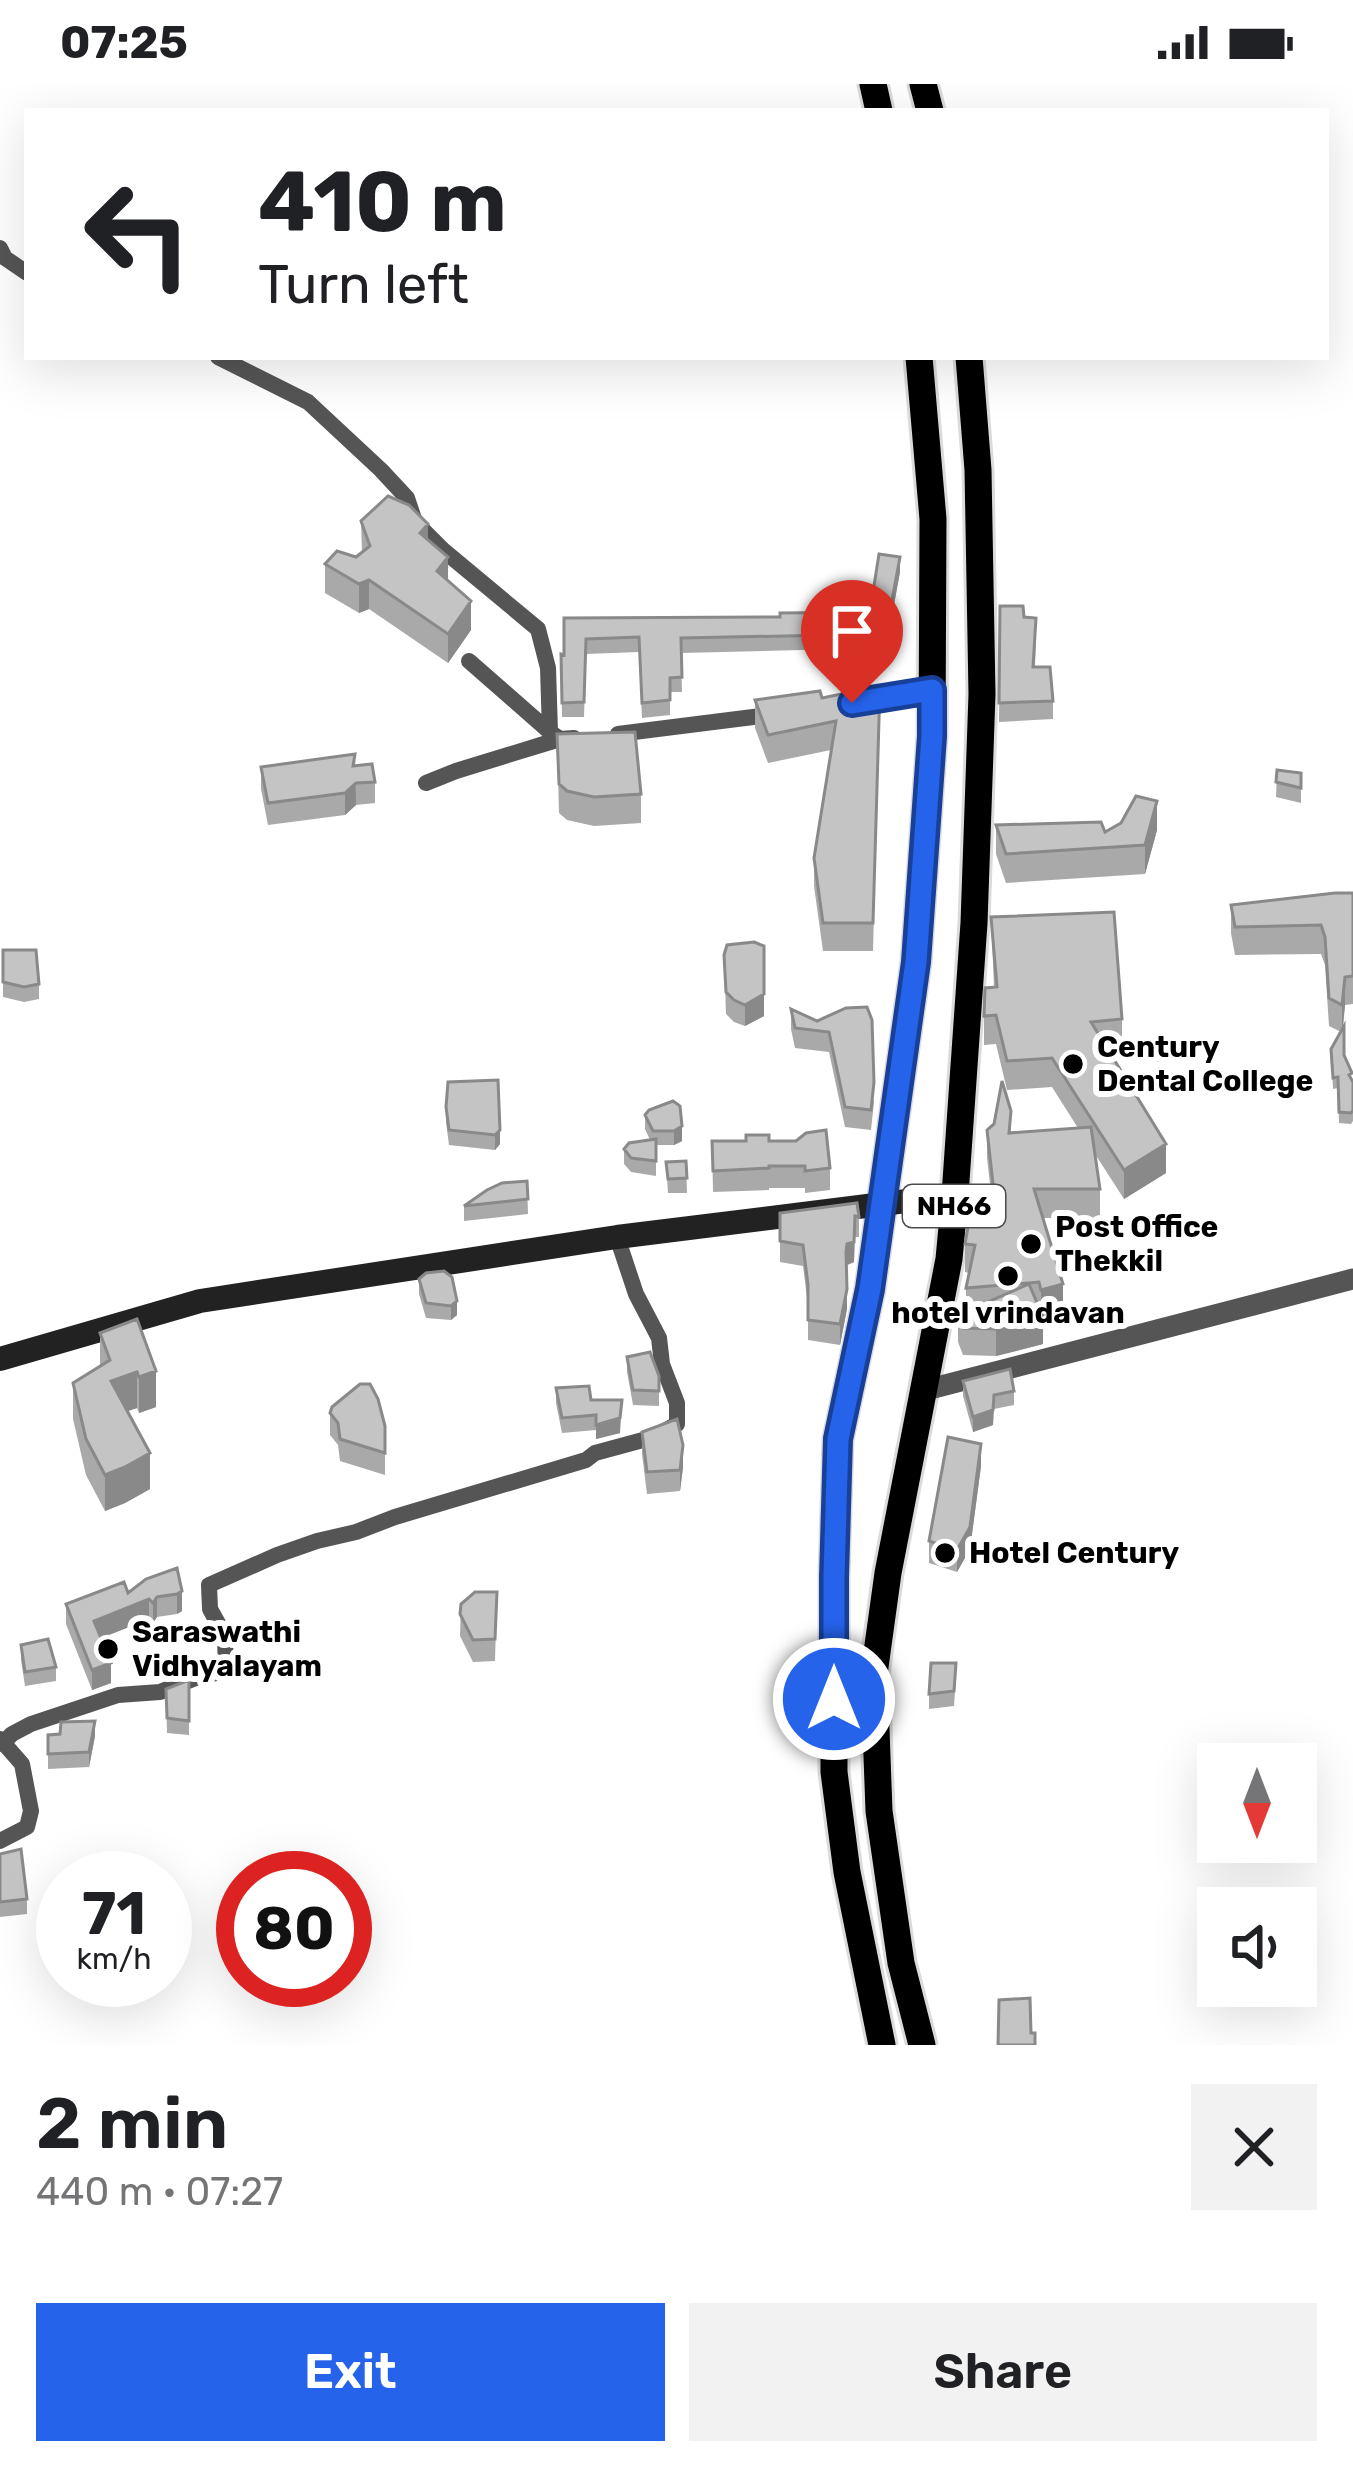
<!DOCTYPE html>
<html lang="en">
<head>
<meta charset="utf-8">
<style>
  body { margin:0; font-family:Rubik,sans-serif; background:#f2f2f2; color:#202124; height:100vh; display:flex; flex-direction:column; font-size:45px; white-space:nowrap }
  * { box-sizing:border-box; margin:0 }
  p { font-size:39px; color:#757577 }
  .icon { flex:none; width:66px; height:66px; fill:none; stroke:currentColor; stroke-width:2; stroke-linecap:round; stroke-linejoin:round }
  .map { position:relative; height:1961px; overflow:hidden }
  .details { display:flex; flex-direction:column; background:#fff; flex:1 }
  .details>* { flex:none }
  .hud { position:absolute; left:24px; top:24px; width:1305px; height:252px; border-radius:0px; box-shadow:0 12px 48px #0002; background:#fff; color:#202124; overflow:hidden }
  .needle { width:78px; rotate:180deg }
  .fabs { position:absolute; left:1197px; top:1659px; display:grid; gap:24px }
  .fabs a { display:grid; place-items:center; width:120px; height:120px; border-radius:0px; background:#fff; box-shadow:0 12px 48px #0002; font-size:60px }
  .speed { position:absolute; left:36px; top:1767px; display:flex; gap:24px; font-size:60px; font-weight:700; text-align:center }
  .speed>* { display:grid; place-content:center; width:156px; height:156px; border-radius:50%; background:#fff; box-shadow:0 12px 48px #0002; line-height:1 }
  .speed small { font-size:30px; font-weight:400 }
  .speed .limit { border:18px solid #d22; background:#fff; color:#111 }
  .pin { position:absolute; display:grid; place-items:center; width:102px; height:102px; color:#fff; margin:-123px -51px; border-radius:50% 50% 50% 0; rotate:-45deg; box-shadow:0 0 12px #0007 }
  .pin .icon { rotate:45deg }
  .me { position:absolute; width:132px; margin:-66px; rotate:0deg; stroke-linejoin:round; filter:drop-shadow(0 0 9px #0008) }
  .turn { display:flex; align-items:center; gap:42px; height:252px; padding:0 36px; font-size:54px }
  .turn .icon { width:156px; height:156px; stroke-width:2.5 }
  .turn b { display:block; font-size:84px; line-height:102px }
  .round { display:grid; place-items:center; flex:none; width:126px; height:126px; border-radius:0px; background:#f2f2f2 }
  .overview { display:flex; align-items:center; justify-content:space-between; height:204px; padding:0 36px }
  h1 { font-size:72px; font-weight:600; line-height:90px }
  .primary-button { display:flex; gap:24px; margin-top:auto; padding:24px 36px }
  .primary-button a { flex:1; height:138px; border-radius:0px; background:#2563eb; color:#fff; font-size:48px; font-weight:600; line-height:138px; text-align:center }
  .primary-button a+a { background:#f2f2f2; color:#202124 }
  .status { display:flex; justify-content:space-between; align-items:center; height:84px; padding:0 60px; background:#fff; direction:ltr }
  .status svg { height:33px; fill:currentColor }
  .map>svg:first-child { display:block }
</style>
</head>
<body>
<div class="status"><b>07:25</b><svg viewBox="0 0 49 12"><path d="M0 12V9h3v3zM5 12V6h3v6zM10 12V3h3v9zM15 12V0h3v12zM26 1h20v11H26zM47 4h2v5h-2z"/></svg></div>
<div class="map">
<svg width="1353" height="1961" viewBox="0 0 1353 1961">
  <rect width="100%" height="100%" fill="#fff"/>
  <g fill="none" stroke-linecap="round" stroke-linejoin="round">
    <defs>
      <path id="trunk" d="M873 0 879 27
        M923 0 930 27
        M882 1961 847 1788 834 1688V1493L838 1355 870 1205 916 878 932 652 933 435 919 273
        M922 1961 901 1879 879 1727 874 1590 888 1489 949 1175 955 1111 974 839 982 610 978 386 969 273"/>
    </defs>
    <!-- trunk casing -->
    <use href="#trunk" stroke="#dbdbdb" stroke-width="33"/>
    <!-- minor -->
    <path stroke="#555" stroke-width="16" d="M0 164 5 174 27 189
      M218 273 308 318 381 386 407 414 415 438 443 466 538 545 548 584 550 648 560 655 574 654
      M469 577 550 648
      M862 617 932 606
      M618 650 777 630
      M426 699 456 687 560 655
      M0 1655 22 1680 31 1727 27 1743 0 1757
      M2 1660 12 1650 31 1640 118 1611 160 1608 198 1593 226 1587 225 1552 210 1525 209 1501 277 1471 317 1457 356 1448 395 1433 586 1376 595 1369 654 1353 677 1340V1319L662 1280 659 1254 636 1210 617 1153"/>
    <!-- tertiary -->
    <path stroke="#555" stroke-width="21" d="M922 1307 1353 1195"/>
    <!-- secondary -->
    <path stroke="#222" stroke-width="24" d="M0 1275 200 1217 617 1153 955 1111"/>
    <!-- trunk -->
    <use href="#trunk" stroke="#000" stroke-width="27"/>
  </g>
  <!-- wall -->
  <path fill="#a9a9a9" d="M361 437 428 456 471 546 448 579 369 525 359 529 325 509V480L356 473 362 469Z
    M900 488 890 542H881V564L681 569 682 608H670V631L642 634 639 568 586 570 584 633H562L561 570 564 571V534L780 533 870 528Z
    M1000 522 1024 533 1036 553 1035 583 1053 617V635L999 638Z
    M880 602 873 867H823L814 802V774L831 666 768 679 755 644V616L822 614Z
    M557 650 641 710V739L594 742 567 736 559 729Z
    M355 682 375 698V719L356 721 345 731 268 741 261 705V683Z
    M1277 686 1301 689V719L1276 713Z
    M996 741 1105 748 1157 746 1145 790 1006 799 996 770Z
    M1353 809V920L1345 921 1343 945 1344 971 1353 998V1037L1351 1040 1339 1039 1338 1004 1333 1005 1331 965 1341 948 1329 942 1325 881 1321 870 1235 871 1231 849V821Z
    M991 833 1122 935V964L1108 965 1166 1089 1124 1115 1095 1070 1100 1105V1134H1043L1063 1229 1043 1234V1260L996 1272 963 1271 958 1258V1231L966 1227V1204L969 1189 965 1188V1160L991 1109 987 1074V1046L1011 1049 1078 1044 1052 1003 1007 1006 996 960 984 961V932L994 903Z
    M3 866 39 900V915L24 918 3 913Z
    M724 871 764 932 745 942 734 938 726 930Z
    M846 924 874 1018 871 1046 845 1043 829 968 795 964 791 945V925L817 937Z
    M1136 968 1172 969V976L1161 978 1136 976Z
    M498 996 500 1060 495 1066 449 1061 446 1038 448 998Z
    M673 1017 682 1057 674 1061H656V1092L631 1088 624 1080V1065L650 1056 645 1045V1031Z
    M712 1057H769L830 1084V1106L805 1109V1104H769V1106L713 1108Z
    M686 1077 687 1109H668L666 1078Z
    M527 1097 528 1130 464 1137V1122Z
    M780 1129 859 1133V1153H855L854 1178 847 1181V1225L840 1261 808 1256V1222L803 1182 780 1178Z
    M444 1187 457 1231 451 1236 426 1234 419 1210V1195Z
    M137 1235 156 1323 139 1329 137 1324 127 1327 150 1405 125 1419 105 1427 86 1391 73 1335V1299L100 1282V1249Z
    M627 1273 659 1292V1322L633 1321 627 1288Z
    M963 1297 1014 1307V1321L994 1325 993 1341 973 1348 963 1312Z
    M556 1304 591 1316 620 1349 596 1355V1346L562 1349 556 1319Z
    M330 1329 385 1342V1391L340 1377 338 1361 330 1351Z
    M642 1348 683 1383 680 1407 647 1410 642 1370Z
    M981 1382 970 1465 957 1488 929 1479V1457Z
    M177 1484 182 1527 177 1530 157 1533 153 1539 149 1535 101 1554 111 1599 92 1606 66 1540V1520L128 1509Z
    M497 1508 495 1577 473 1578 460 1552 461 1520Z
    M21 1561 56 1583V1597L25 1602 21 1576Z
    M956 1594 954 1622 929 1625V1610Z
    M189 1596V1651L167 1649 166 1605Z
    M48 1651 95 1652 89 1683 48 1685Z
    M0 1770 27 1815V1830L0 1833Z"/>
  <!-- shaded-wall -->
  <path fill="#898989" d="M428 440V469L420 449Z
    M448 473V502L437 487Z
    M900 473V488L890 542V527Z
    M369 496V525L359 529V500Z
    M471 517V546L448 579V550Z
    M355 670 356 721 345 731V709Z
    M1157 717V746L1145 790V761Z
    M1345 893V921L1342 949V921Z
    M764 910V932L745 942V921Z
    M682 1042V1057L674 1061V1047Z
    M500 1046V1060L495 1066V1051Z
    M1166 1060V1089L1124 1115V1086Z
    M855 1132 854 1178 847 1181 846 1168Z
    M1063 1200V1229L1043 1234V1260L996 1272V1245L1041 1233V1206Z
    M847 1205V1225L840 1261V1240Z
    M457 1217V1231L451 1236V1222Z
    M156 1287V1323L139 1329V1293Z
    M137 1288V1324L111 1333V1297Z
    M994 1311 993 1341 973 1348V1333Z
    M622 1316 620 1349 596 1355V1341Z
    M981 1360V1382L970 1465 957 1488V1466Z
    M683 1361V1383L680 1407V1386Z
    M150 1369V1405L125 1419 105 1427V1391Z
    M182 1507V1527L177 1530V1510Z
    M157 1513V1533L153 1539V1519Z
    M149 1515V1535L94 1557V1537Z
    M111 1579V1599L92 1606V1586Z
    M95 1637V1652L89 1683V1668Z"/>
  <!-- building -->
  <path fill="#c4c4c4" stroke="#898989" stroke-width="3" d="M388 412 409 421 428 440 420 449 448 473 437 487 471 517 448 550 369 496 359 500 325 480 337 467 356 473 370 462 361 437Z
    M879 470 900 473 890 527H870Z
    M1000 522H1023L1024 533 1036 534 1033 583H1050L1053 617 999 619Z
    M881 528V550L681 554 682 593 670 594V616L642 619 639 553 586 555 584 618 562 619 561 570 564 571V534L780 533V529Z
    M880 602 873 839H823L814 774 836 637 768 651 755 616 820 607 822 614Z
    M635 648 641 710 594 713 567 707 559 700 557 650Z
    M355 670 353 682 372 680 375 698 356 699 345 709 268 719 261 683Z
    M1277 686 1301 689V704L1276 698Z
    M1136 712 1157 717 1145 761 1006 770 996 741 1101 738 1105 748 1121 739Z
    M1335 809H1353V892L1345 893 1342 921 1329 914 1325 853 1321 841 1235 843 1231 821Z
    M1114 828 1122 935 1091 938 1166 1060 1124 1086 1052 974 1007 977 996 931 984 932 985 904 997 903 991 833Z
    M754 858 764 862V910L745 921 734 916 726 908 724 871 727 861Z
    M3 866H36L39 900 24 903 3 898Z
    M867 923 872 936 874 998 871 1026 845 1023 829 948 795 944 791 925 817 937 846 924Z
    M1344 942V971L1352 989 1349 991 1353 998V1026L1351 1029 1339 1028 1338 993 1333 994 1331 965Z
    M1168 955 1172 969 1161 971 1136 968Z
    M498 996 500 1046 495 1051 449 1046 446 1023 448 998Z
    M1002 997 1011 1027 1009 1049 1091 1043 1100 1105H1034L1063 1200 1041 1206 1039 1198 966 1204 975 1161 965 1160 974 1109H994L987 1046 994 1040Z
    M673 1017 680 1022 682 1042 674 1047H653L645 1031 649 1026Z
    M826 1046 830 1084 805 1087V1082H769V1084L713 1087 712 1057H746V1051H769V1057H796L806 1049Z
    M656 1055V1077L631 1074 624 1065 629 1059Z
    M686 1077 687 1094 668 1095 666 1078Z
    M527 1097 528 1115 464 1122 487 1106 502 1099Z
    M857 1119 859 1133 855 1132 854 1158 847 1160 846 1168 847 1205 840 1240 808 1236V1201L803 1161 780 1157V1129Z
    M444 1187 452 1193 457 1217 451 1222 426 1219 419 1195 426 1189Z
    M1029 1200 1043 1233 996 1245 963 1244 958 1231Z
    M137 1235 156 1287 139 1293 137 1288 111 1297 150 1369 125 1383 105 1391 86 1355 73 1299 110 1276 100 1249Z
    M650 1268 659 1292V1307L633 1306 627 1273Z
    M1010 1285 1014 1307 994 1311 993 1326 973 1333 963 1297Z
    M360 1300H370L378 1315 385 1342V1369L340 1355 338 1339 330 1329 332 1323Z
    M589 1302 591 1316H622L620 1334 596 1341V1331L562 1334 556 1304Z
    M677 1335 683 1361 680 1386 647 1388 642 1348Z
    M948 1353 981 1360 970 1443 957 1466 929 1457Z
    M177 1484 182 1507 177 1510 157 1513 153 1519 149 1515 94 1537 111 1579 92 1586 66 1520 124 1498 128 1509 146 1495Z
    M475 1508H497L495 1555 473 1556 460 1530 461 1520Z
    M48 1555 56 1583 25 1588 21 1561Z
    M931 1579H956L954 1607 929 1610Z
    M189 1596V1637L167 1634 166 1605Z
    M95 1637 89 1668 48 1670V1651L60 1650 61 1638Z
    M21 1765 27 1815 0 1818V1770Z
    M1030 1914 1031 1949H1035V1961H998L999 1916Z"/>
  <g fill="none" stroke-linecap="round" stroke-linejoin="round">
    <defs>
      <path id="route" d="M834 1615V1493L838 1355 870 1205 916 878 932 652V606L852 619"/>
    </defs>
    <!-- route casing -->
    <use href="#route" stroke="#184099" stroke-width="30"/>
    <!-- route -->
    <use href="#route" stroke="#2563eb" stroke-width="21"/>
  </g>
  <!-- markers -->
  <g fill="#000" stroke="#fff" stroke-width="4.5">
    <circle cx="1073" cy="980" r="12"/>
    <circle cx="1031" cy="1160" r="12"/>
    <circle cx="1008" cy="1192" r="12"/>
    <circle cx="945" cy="1469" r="12"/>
    <circle cx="108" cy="1565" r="12"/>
  </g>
  <g text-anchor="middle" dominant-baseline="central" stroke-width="12" stroke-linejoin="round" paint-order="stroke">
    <!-- shield labels -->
    <rect fill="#fff" stroke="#4c4c4c" stroke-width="3" x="903" y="1101" width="102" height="42" rx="9"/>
    <g font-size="27" font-weight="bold" fill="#000">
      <text x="954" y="1122">NH66</text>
    </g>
    <!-- poi labels -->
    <g font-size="30" font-weight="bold" fill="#000" stroke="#fff" text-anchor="start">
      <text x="1097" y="963">Century<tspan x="1097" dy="34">Dental College</tspan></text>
      <text x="1055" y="1143">Post Office<tspan x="1055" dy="34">Thekkil</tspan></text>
      <text x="1008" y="1229" text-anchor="middle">hotel vrindavan</text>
      <text x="969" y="1469">Hotel Century</text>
      <text x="132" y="1548">Saraswathi<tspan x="132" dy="34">Vidhyalayam</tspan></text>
    </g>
  </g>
</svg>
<div class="fabs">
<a><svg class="needle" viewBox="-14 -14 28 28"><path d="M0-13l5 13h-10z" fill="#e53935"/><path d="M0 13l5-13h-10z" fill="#757577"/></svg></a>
<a><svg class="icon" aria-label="sound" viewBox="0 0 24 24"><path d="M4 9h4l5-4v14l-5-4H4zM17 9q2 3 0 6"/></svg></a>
</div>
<div class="speed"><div>71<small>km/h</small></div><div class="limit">80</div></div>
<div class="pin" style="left:852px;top:619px;background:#d93025"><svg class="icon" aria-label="arrive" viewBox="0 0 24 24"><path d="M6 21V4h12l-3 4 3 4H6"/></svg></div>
<svg class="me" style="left:834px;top:1615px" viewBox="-20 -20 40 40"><circle r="17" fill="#2563eb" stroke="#fff" stroke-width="3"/><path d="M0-11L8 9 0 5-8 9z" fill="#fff"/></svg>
<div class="hud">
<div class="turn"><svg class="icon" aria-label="left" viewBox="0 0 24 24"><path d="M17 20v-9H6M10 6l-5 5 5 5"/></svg><div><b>410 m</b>Turn left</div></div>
</div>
</div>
<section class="details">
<div class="overview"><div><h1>2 min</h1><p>440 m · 07:27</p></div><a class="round"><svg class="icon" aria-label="close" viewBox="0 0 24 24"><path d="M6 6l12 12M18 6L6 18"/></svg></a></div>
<div class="primary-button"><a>Exit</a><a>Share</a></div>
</section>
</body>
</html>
